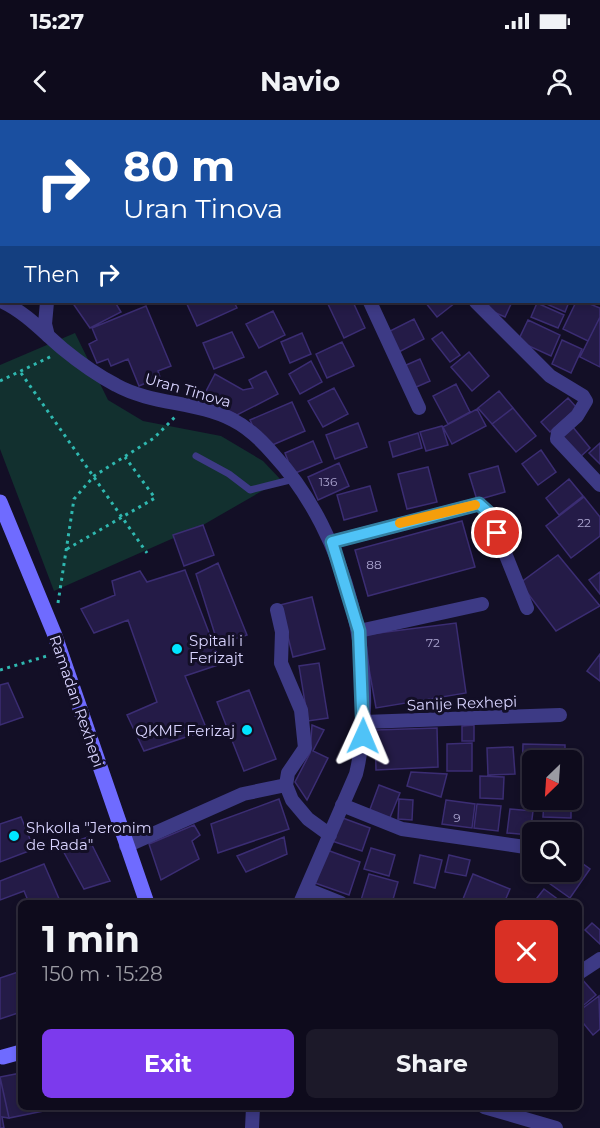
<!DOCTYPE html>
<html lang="en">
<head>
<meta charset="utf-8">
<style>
  body { margin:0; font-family:Montserrat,sans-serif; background:#1c1929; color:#f1f3f6; height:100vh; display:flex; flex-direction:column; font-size:22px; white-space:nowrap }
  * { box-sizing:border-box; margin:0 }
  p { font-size:20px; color:#9b9ba3 }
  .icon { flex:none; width:33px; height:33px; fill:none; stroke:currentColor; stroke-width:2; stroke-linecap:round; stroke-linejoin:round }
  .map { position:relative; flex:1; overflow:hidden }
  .side { position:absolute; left:18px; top:780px; width:564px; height:210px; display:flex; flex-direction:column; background:#0e0b1c; border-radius:9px; box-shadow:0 3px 9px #0003,0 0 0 2px #2e2b3b }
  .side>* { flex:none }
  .hud { position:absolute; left:0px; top:0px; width:600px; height:183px; box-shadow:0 3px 9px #0003,0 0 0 2px #2e2b3b; background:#1a4fa0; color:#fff; overflow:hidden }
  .needle { width:39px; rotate:205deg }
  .buttons { position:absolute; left:522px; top:630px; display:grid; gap:12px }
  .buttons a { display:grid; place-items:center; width:60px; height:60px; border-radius:9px; background:#0e0b1c; box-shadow:0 3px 9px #0003,0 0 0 2px #2e2b3b; font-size:30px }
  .pin { position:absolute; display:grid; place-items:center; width:51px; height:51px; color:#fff; margin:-26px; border:3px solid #fff; border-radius:50%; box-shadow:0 2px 6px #0007 }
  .me { position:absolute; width:66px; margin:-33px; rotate:1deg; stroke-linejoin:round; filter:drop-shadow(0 0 4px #0008) }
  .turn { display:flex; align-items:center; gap:21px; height:126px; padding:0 24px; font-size:27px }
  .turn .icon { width:78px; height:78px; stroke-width:2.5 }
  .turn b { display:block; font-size:42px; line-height:51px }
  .then { display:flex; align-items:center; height:57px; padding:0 24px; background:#0003; gap:12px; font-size:22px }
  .round { display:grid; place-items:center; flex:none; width:63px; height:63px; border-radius:9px; background:#1c1929 }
  .head { display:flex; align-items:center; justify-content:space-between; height:102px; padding:0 24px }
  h1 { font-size:36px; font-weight:700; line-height:45px }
  .action { display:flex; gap:12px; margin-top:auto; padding:12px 24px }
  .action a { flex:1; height:69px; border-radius:9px; background:#7c3aed; color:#fff; font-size:24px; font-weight:700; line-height:69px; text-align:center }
  .action a+a { background:#1c1929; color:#f1f3f6 }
  .status { display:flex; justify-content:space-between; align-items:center; height:42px; padding:0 30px; background:#0e0b1c; direction:ltr }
  .status svg { height:16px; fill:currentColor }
  header { display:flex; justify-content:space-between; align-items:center; height:78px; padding:0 24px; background:#0e0b1c; font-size:27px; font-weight:700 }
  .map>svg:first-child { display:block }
</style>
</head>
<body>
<div class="status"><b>15:27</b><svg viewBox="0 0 49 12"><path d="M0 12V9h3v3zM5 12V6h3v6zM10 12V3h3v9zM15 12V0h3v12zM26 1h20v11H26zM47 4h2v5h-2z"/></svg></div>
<header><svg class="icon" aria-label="back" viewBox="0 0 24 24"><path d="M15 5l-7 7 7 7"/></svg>Navio<svg class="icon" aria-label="person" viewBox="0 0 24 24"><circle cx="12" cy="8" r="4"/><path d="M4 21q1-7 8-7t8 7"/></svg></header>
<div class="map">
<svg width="600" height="1008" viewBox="0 0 600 1008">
  <rect width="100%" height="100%" fill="#130f26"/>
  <!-- green -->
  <path fill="#12302f" d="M75 213 108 280 143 301 221 316 263 341 281 360 203 405 54 471 0 329V245Z"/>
  <!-- building -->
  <path fill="#241b47" stroke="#3b2d73" stroke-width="1.5" d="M0 0H39L2 2V62Z
    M72 182H115L121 192 90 208Z
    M186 182H234L237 188 197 206Z
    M327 182H353L365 208 344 218Z
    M425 182H454L455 183 437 197Z
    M490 182H512L505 197 487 189Z
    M542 182H569L565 192Z
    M576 182H585L600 188V197L588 221 563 209Z
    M537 183 564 195 558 208 531 197Z
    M146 186 171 246 158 251 160 257 139 266 128 239 111 246 108 239 97 243 89 224 97 220 92 208Z
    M273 191 285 215 259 228 246 204Z
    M600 197V247L580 237Z
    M414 199 424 219 397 233 386 213Z
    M528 200 560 215 551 236 518 221Z
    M232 212 244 237 214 249 203 223Z
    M442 212 460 235 450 242 432 219Z
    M302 213 311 234 290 243 281 222Z
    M562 220 582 229 571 253 552 244Z
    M342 222 354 246 327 258 316 234Z
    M469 232 489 256 472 271 451 247Z
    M420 239 430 261 414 268 404 246Z
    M311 241 322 262 300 274 289 254Z
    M266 251 278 274 237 295 203 277 215 254 243 270 253 268 249 260Z
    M456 264 470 292 448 304 433 276Z
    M334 268 348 294 323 307 308 281Z
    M499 271 513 288 492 304 478 288Z
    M568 278 577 288 550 312 541 302Z
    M292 282 305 311 263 329 250 300Z
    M513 288 536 316 516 332 492 304Z
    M477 289 486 306 452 324 443 307Z
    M358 303 367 327 335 339 326 315Z
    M442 306 448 325 426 331 420 312Z
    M572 306 590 328 579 338 561 316Z
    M418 313 422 328 393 337 389 322Z
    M313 321 322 342 293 354 285 333Z
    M600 323V344L589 333Z
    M541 330 556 352 538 365 522 344Z
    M339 343 349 366 318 380 308 357Z
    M498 346 505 372 477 380 469 354Z
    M428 347 437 382 407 389 398 354Z
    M569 359 583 376 559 395 546 378Z
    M370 366 377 391 344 400 337 375Z
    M584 377 600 397V416L571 438 546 406Z
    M462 401 475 447 368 476 355 430Z
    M203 405 214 435 184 446 173 415Z
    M558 435 600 486 556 511 520 463Z
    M218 443 247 515 218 524 196 454Z
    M185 450 221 544 185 556 207 610 144 631 127 595 157 582 128 500 94 513 81 489 115 475 112 461 140 451 147 462Z
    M600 452V474L589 460Z
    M312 477 325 529 293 537 280 485Z
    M456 503 466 573 376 588 363 515Z
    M600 534V561L587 551Z
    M319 543 328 598 308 601 299 546Z
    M8 563 23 597 0 605V565Z
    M249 570 276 639 244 651 217 582Z
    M312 605 324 610 313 631 328 638 307 680 295 662 310 633Z
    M474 605V621H462V606Z
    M437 608 438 647 376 650 375 610Z
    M472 623V651H447V624Z
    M523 624 565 625V640H532V653H522Z
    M513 627 515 654 488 655 487 628Z
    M411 652 447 654 441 677 407 666Z
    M480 656 504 657 503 679 480 678Z
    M379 665 400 673 389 700 369 692Z
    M279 679 289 709 218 733 211 704Z
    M399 679 413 680 412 700 398 699Z
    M446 680 475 684 472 708 442 704Z
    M544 680H571V698L543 697Z
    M477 684 501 686 498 711 474 708Z
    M510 689 533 691 530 715 507 713Z
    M21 697 34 729 0 742V704Z
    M340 697 370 708 362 731 332 721Z
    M194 705 200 715 192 721 199 739 161 760 149 724Z
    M88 717 110 761 84 769 61 727Z
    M284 717 287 734 246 752 237 736Z
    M371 728 395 735 389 756 364 749Z
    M327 730 360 742 349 775 315 763Z
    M420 735 442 740 435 768 414 763Z
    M449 735 470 740 466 756 445 752Z
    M572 736 590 749 570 778 549 763 558 752H572Z
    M44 744 60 781 29 783 24 771 0 780V761Z
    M369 754 398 762 392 783 361 780Z
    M473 754 510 769 504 783H474L463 779Z
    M544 769 563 783H533Z
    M592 803 600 810V824L585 810Z
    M21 851V892L0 899V858Z
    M580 857 596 875 579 889V858Z
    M599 876 600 909 593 915 579 898V891Z
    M21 953V987H63L9 998 0 957Z
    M0 957 9 998 2 997 4 1008H0Z"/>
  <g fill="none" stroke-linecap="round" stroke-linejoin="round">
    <!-- path -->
    <path stroke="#2fb8b0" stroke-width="3" stroke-dasharray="3 4.5" stroke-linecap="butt" d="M21 253 147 433
      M0 261 52 236
      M67 429 155 378 125 337
      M58 483 74 379 94 356 154 318 175 297
      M0 550 47 536"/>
    <!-- lane -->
    <path stroke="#3d3a85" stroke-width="7" d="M279 0V2
      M196 336 229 354 250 370 294 359"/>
    <!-- street -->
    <path stroke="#3d3a85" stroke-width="14" d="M361 0V2
      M598 125 600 124
      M3 182C26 193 44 213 63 229 80 243 97 255 116 265 152 285 197 281 233 300 249 308 263 322 274 335 347 414 381 549 356 654L300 783
      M47 182 45 204 48 216
      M370 182 419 288
      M476 182 550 256 583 276 586 281 577 296 558 313 557 319 600 365
      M332 422 479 384 489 393 527 488
      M277 490 282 512 281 543 301 590 305 628 288 653 286 665 292 680 308 699 330 715
      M359 511 482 484
      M364 602 560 595
      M342 685 402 709 532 728
      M126 726 243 674 286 665
      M306 769 341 783
      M579 853 600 839
      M484 987 556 1008
      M252 1008 253 987"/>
    <!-- secondary -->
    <path stroke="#6f6bff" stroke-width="15" d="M485 2 488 0
      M0 108 2 109
      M598 148 600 149
      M0 169 2 168
      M0 382 54 513 147 783
      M3 937 21 932"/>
  </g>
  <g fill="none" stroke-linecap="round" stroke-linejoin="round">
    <defs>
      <path id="route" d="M363 616 359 511 332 422 479 384 489 393 497 413"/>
    </defs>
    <!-- route casing -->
    <use href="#route" stroke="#337fa1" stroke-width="15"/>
    <!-- route -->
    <use href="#route" stroke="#4fc3f7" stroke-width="10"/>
    <!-- slow -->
    <path stroke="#f59e0b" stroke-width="10" d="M400 403 475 385"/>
  </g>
  <!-- markers -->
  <g fill="#00e5ff" stroke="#130f26" stroke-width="2">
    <circle cx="177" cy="529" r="6"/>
    <circle cx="247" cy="610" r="6"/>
    <circle cx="14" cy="716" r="6"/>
  </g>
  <g text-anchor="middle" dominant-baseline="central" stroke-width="6" stroke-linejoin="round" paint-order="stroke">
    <!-- number labels -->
    <g font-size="12" fill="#aca6d1">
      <text x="328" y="361">136</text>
      <text x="584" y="402">22</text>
      <text x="374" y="444">88</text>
      <text x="433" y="522">72</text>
      <text x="457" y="697">9</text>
    </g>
    <!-- street labels -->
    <g font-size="15" fill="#d9d4ff" stroke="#130f26">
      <text transform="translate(188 270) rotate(16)">Uran Tinova</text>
      <text transform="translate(77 581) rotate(71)">Ramadan Rexhepi</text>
      <text transform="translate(462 583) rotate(-2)">Sanije Rexhepi</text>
    </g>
    <!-- poi labels -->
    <g font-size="15" fill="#d9d4ff" stroke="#130f26" text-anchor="start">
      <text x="189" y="520">Spitali i<tspan x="189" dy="17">Ferizajt</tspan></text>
      <text x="235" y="610" text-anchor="end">QKMF Ferizaj</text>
      <text x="26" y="707">Shkolla "Jeronim<tspan x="26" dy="17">de Rada"</tspan></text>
    </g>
  </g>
</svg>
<div class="buttons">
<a><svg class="needle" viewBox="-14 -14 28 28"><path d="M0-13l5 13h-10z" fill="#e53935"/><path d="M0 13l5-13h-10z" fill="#9b9ba3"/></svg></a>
<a><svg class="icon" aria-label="search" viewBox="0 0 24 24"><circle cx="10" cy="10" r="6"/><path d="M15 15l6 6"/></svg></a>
</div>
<div class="pin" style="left:497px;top:413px;background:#d93025"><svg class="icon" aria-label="arrive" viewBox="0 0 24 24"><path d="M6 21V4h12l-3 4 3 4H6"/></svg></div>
<svg class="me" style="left:363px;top:616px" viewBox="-20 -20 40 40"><path d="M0-17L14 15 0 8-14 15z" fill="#4fc3f7" stroke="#fff" stroke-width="4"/></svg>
<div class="hud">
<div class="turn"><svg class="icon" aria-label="right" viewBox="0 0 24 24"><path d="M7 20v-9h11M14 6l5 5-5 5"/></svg><div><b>80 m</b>Uran Tinova</div></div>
<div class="then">Then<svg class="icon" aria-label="right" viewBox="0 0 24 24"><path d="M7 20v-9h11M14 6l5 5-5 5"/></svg></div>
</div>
<section class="side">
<div class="head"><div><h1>1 min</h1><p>150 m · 15:28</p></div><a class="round" style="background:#d93025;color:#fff"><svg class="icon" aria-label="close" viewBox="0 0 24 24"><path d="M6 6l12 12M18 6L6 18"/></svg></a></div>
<div class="action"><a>Exit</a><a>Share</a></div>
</section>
</div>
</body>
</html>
